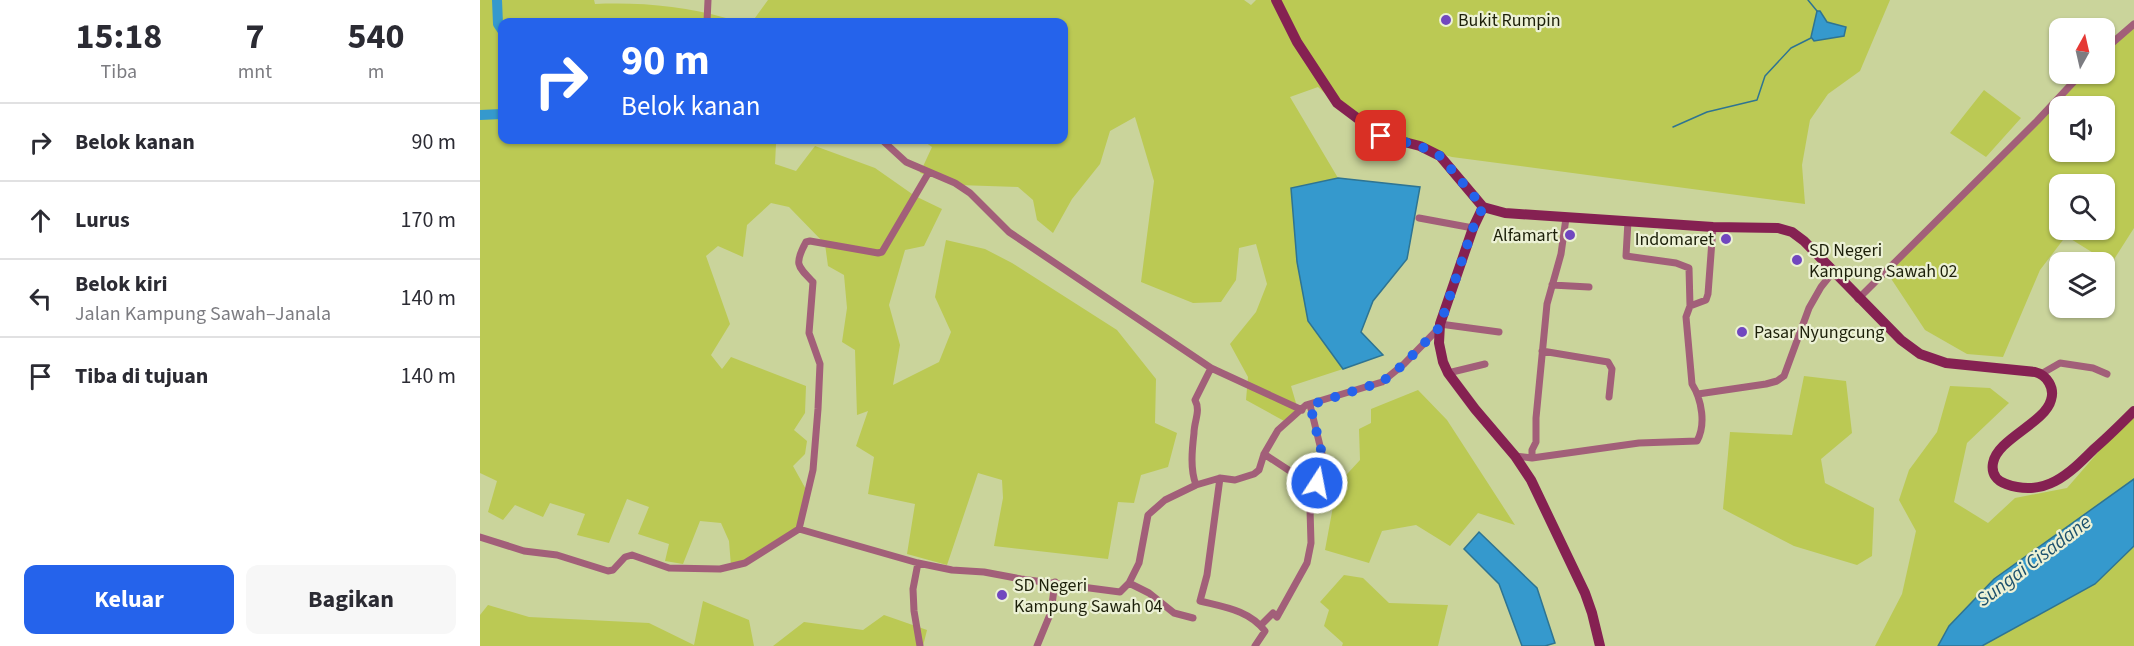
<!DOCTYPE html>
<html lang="id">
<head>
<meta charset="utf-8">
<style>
  body { margin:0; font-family:"Source Sans 3",sans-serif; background:#f7f7f7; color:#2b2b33; height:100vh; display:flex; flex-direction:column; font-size:22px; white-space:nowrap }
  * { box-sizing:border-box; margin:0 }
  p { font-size:20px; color:#7c7c81 }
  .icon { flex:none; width:33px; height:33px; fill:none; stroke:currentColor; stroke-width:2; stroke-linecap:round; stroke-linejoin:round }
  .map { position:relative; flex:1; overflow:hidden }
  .side { display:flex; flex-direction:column; background:#fff; width:480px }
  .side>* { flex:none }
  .guide { position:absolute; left:18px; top:18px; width:570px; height:126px; border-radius:12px; box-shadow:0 2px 4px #0004; background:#2563eb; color:#fff; overflow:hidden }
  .needle { width:39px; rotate:8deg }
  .controls { position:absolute; left:1569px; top:18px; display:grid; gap:12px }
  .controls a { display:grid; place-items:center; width:66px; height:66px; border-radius:12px; background:#fff; box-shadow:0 2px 4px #0004; font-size:30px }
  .pin { position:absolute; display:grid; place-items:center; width:51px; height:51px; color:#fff; margin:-26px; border-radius:12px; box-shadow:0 3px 9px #0006 }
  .me { position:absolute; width:66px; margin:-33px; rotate:11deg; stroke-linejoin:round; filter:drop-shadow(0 0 4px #0008) }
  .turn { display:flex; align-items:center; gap:21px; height:126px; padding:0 24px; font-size:27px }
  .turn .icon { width:78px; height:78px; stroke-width:2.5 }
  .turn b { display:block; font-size:42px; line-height:51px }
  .eta { display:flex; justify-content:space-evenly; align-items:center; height:102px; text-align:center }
  .eta b { font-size:36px; font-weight:700; line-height:42px }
  .cta { display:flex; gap:12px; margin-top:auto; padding:12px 24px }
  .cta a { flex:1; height:69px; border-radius:12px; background:#2563eb; color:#fff; font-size:24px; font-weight:700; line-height:69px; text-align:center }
  .cta a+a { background:#f7f7f7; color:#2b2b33 }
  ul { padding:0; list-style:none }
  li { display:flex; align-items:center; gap:18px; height:78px; padding:0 24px; border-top:2px solid #e1e1e2 }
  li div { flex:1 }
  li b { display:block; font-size:22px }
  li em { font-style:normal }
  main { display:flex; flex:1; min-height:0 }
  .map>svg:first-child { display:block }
</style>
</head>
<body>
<main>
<section class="side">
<div class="eta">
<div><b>15:18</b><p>Tiba</p></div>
<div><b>7</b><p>mnt</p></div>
<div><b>540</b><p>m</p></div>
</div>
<ul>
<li><svg class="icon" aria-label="right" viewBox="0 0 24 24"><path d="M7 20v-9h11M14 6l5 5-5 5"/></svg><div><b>Belok kanan</b></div><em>90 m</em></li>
<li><svg class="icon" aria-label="ahead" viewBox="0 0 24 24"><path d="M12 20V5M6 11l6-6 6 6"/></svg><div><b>Lurus</b></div><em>170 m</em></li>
<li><svg class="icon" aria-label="left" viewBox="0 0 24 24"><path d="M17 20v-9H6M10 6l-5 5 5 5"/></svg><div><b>Belok kiri</b><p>Jalan Kampung Sawah–Janala</p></div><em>140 m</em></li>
<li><svg class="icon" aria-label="arrive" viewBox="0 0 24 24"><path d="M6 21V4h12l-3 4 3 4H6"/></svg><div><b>Tiba di tujuan</b></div><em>140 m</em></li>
</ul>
<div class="cta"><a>Keluar</a><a>Bagikan</a></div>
</section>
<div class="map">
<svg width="1654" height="646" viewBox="0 0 1654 646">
  <rect width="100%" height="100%" fill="#cad49b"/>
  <!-- green -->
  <path fill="#bbc954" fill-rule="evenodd" d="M0 0H114L115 4C159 2 204 6 246 18L244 22H22V140H290L296 144 295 164 316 171 335 146 395 168 435 196 462 209 444 246 425 250 409 305 420 345 413 385 459 362 471 332 455 297 466 240 505 249 532 263 637 330 676 379 675 423 697 433 688 467 661 475 654 503 638 502 628 559 514 546 523 498 522 480 498 473 467 565 427 554 435 504 388 494 394 457 376 446 388 411 377 415 375 350 362 342 367 308 364 275 348 266 345 244 309 207 291 203 267 225 263 257 238 246 226 256 250 324 231 355 242 369 251 357 326 386 325 413 314 430 327 441 325 454 313 466 328 493 320 526 269 563 251 566 249 541 241 523 220 521 203 564 185 561 189 544 158 534 169 507 147 499 129 543 97 535 105 514 70 503 63 517 35 505 23 520 8 512 17 481 0 473Z
    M288 0H764L771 5 776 0H1410L1380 71 1348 94 1330 120 1322 165 1325 204 972 157 919 142 878 124 838 87 810 97 858 178 811 188 828 321 863 369 811 386 818 410 806 422 766 400 768 377 750 344 776 312 787 284 776 244 759 248 756 280 741 302 713 303 661 282 674 181 655 117 630 131 620 164 592 199 573 233 557 220 553 200 538 187 478 185 440 173 452 147 442 140H584V22H272Z
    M1654 23V228L1631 264 1586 236 1560 270 1523 357 1487 354 1445 330 1406 271 1604 74H1624L1625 52ZM1580 106H1624V152H1580ZM1580 184H1624V230H1580Z
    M1504 90 1541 118 1506 157 1470 133Z
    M1324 376 1366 381 1372 433 1341 459 1345 483 1394 508 1392 556 1377 565 1314 546 1243 509 1250 432 1312 435Z
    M1470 386 1510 388 1529 403 1487 443 1474 502 1508 523 1535 498 1587 488 1654 411V479L1514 579 1469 626 1458 646H1395L1422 594 1436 531 1419 500 1429 470 1457 432Z
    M938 390 967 420 1035 525 998 513 970 546 936 525 902 531 889 563 845 550 857 485 880 460 879 429 891 423V409Z
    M1654 546V646H1502L1615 584Z
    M864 575 883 578 909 603 968 605 958 646H862L863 643 844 626 849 610 840 602Z
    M223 601 269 620 274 646H0V615L8 605 49 617 169 623 214 645Z
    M404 615 447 630 443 646H293L324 622 383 630Z"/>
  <!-- water -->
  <path fill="#3599cd" stroke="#2e7492" stroke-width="1.5" d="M1337 11H1340L1347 22 1366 27 1364 36 1334 41 1331 37Z
    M858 178 940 187 927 259 893 301 881 332 903 355 863 369 828 321 817 262 811 188Z
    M1654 479V546L1615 584 1502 646H1458L1469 626 1514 579Z
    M999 532 1057 588 1075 643 1065 646H1042L1019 584 984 549Z"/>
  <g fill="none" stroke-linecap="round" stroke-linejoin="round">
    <!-- stream -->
    <path stroke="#2e7492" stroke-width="1.5" d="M1328 0 1337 11
      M1193 127 1227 112 1277 100 1285 76 1311 48 1331 38"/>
    <!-- river -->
    <path stroke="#3599cd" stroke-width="10" d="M17 0 18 24 22 30
      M0 115 22 114"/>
    <!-- minor -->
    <path stroke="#a25f79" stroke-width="7" d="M227 22 228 0
      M1624 50 1654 24
      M402 140 426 162 475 183 490 193 529 232 731 368 822 410
      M939 218 993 228
      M1148 221 1146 256 1196 263 1209 268 1210 306
      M1072 285 1109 287
      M1378 299 1557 121 1601 74
      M960 324 1019 332
      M1062 351 1128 362 1132 369 1129 397
      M968 373 1005 364
      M1561 374 1580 363 1613 368 1627 374
      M1218 394 1286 384 1297 381 1304 376 1329 308 1341 287 1353 272
      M784 454 813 473 837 483
      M1035 456 1052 458 1159 443 1217 441C1226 425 1222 400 1212 384L1206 317 1210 306 1226 300 1228 294 1233 227
      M1052 458V450L1056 442V418L1067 304 1081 254 1086 218
      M740 478 727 575 720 601C744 607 769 610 785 631L775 646
      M716 485C710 469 712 450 714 433 714 421 721 411 715 400L731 368
      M319 529 333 470 338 409 340 364 329 333 333 282C317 266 314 264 326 242L330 241 398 253 402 252 449 172
      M0 537 44 551 77 555 128 571 133 570 145 557 152 555 189 568 240 569 265 563 319 529 438 563 472 570 504 572 541 579 640 592 649 583 659 563 668 515 685 500 716 485 740 478 755 480 774 474 779 470 784 454 798 430 826 405 902 382 924 364 959 328
      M438 563 433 589 434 611 440 646
      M649 583 669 593 694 613 713 618
      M781 625 793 613 797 617 827 563 831 543 830 509 837 483 845 466 830 405
      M557 646 571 612 575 582"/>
    <!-- secondary -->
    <path stroke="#852152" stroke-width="10" d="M796 0 817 42 857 103 901 136 940 146 960 156 1003 207
      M1003 207 1025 213 1233 227 1298 228 1312 232 1324 241 1421 340 1440 354 1466 363 1555 372C1567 375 1575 388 1571 400 1565 423 1517 439 1513 463 1511 474 1517 481 1526 484 1565 498 1589 474 1614 449 1628 437 1641 424 1654 411
      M1003 207 993 228 960 324 959 343 963 362 968 373 995 409 1035 456 1051 480 1105 593 1112 613 1120 646"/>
  </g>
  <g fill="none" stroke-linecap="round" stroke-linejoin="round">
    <!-- route -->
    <path stroke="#2563eb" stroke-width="10" stroke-dasharray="0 18" d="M837 483 845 466 830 405 902 382 924 364 959 328 993 228 1003 207 960 156 940 146 901 136"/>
  </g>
  <!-- markers -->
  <g fill="#7147bf" stroke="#ecf1d5" stroke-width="2">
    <circle cx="966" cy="20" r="6"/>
    <circle cx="1090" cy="235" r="6"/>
    <circle cx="1246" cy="239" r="6"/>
    <circle cx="1317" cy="260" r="6"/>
    <circle cx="1262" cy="332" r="6"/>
    <circle cx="522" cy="595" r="6"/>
  </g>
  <g text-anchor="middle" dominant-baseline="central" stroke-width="4.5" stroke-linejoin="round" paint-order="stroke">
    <!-- poi labels -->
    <g font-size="18" fill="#1c1f09" stroke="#ecf1d5" text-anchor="start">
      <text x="978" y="20">Bukit Rumpin</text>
      <text x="1078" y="235" text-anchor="end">Alfamart</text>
      <text x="1234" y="239" text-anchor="end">Indomaret</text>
      <text x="1329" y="250">SD Negeri<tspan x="1329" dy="21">Kampung Sawah 02</tspan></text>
      <text x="1274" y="332">Pasar Nyungcung</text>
      <text x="534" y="585">SD Negeri<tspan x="534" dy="21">Kampung Sawah 04</tspan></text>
    </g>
    <!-- water labels -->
    <g font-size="20" font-style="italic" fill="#1e526e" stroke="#ecf1d5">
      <text transform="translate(1554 561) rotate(-37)">Sungai Cisadane</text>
    </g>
  </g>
</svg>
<div class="controls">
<a><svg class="needle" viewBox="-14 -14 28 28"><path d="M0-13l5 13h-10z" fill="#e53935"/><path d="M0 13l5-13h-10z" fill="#7c7c81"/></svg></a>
<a><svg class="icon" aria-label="sound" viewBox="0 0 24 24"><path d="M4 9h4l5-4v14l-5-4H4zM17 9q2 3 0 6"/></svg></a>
<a><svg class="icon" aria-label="search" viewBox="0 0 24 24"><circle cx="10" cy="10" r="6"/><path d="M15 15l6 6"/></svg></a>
<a><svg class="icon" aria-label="layers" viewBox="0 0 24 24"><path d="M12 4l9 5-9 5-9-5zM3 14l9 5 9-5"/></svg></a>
</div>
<div class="pin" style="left:901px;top:136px;background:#d93025"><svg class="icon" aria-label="arrive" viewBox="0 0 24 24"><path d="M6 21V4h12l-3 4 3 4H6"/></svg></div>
<svg class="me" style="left:837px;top:483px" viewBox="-20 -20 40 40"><circle r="17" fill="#2563eb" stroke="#fff" stroke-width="3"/><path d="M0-11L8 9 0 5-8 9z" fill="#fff"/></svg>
<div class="guide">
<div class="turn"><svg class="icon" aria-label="right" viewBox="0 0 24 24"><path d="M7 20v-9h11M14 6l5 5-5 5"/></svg><div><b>90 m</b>Belok kanan</div></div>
</div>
</div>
</main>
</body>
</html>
